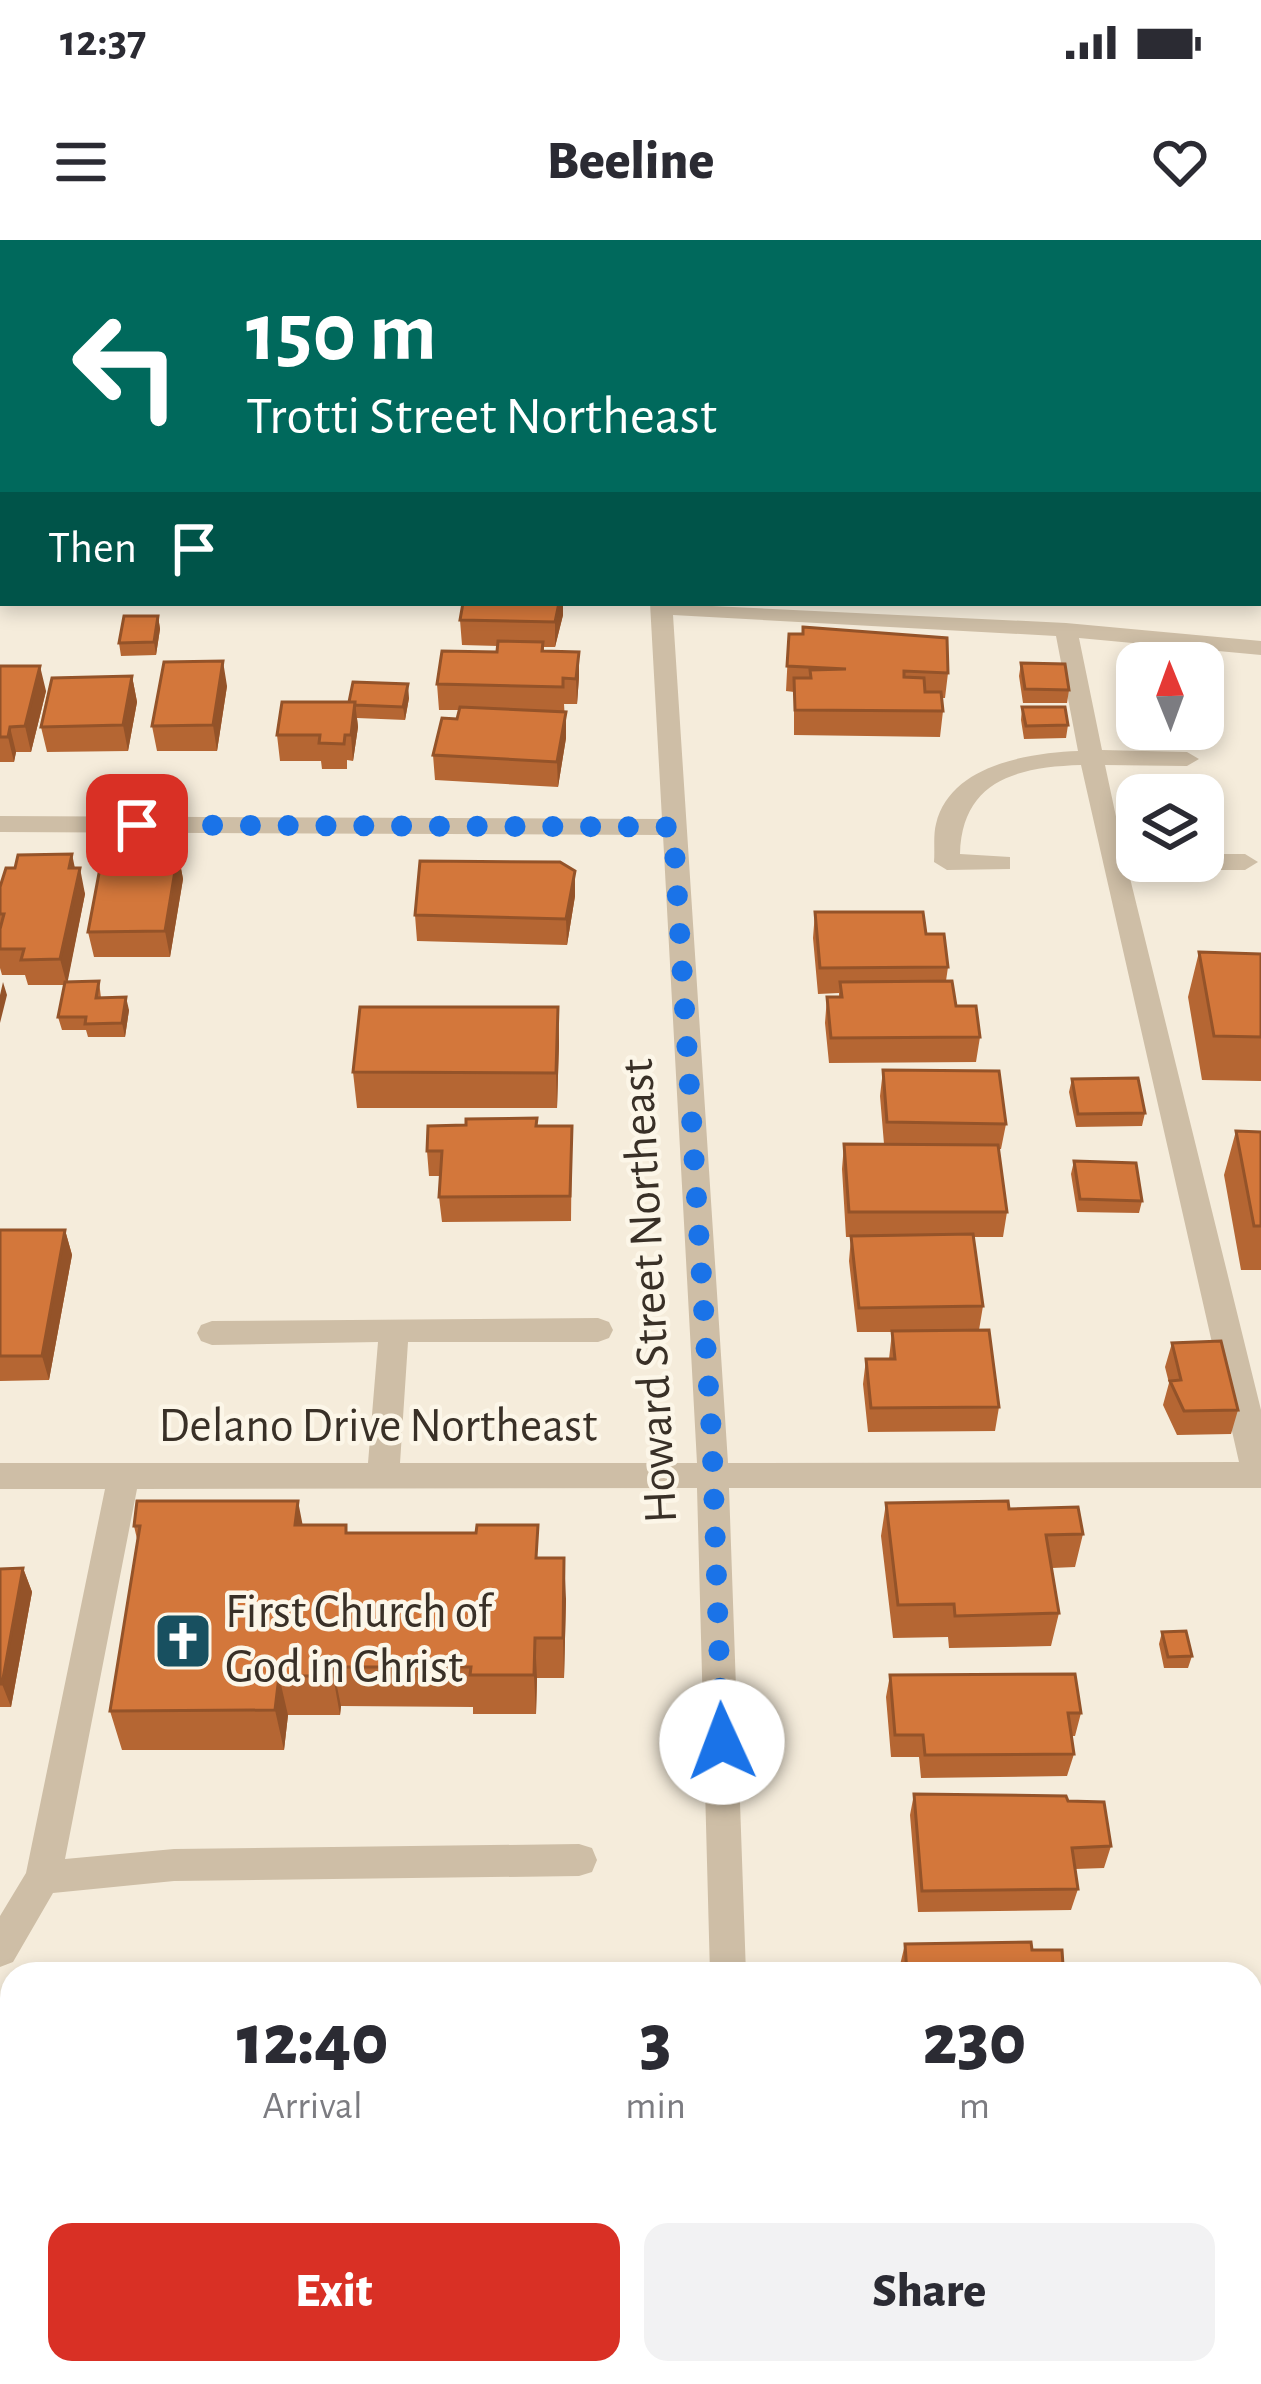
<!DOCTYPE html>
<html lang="en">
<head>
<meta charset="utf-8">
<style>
  body { margin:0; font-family:"Alegreya Sans",sans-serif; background:#f2f2f3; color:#2b2b33; height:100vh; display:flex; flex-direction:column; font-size:45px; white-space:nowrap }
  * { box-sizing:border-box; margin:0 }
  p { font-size:39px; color:#7c7c81 }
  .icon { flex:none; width:66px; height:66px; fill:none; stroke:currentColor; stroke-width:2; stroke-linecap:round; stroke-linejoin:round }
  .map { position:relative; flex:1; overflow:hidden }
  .side { position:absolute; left:0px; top:1722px; width:1263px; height:423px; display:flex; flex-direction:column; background:#fff; border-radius:36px 36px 0 0; box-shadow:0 6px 18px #0003 }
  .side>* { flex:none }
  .top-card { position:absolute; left:0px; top:0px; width:1263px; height:366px; box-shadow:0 6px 18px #0003; background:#00695c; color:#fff; overflow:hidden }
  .needle { width:78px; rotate:359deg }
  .buttons { position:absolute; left:1116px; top:402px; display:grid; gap:24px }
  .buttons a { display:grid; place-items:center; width:108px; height:108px; border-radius:24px; background:#fff; box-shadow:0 6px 18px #0003; font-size:60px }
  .pin { position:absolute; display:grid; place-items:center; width:102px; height:102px; color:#fff; margin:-51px; border-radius:24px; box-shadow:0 6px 18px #0006 }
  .me { position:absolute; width:132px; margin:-66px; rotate:358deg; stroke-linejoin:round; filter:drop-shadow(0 0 9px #0008) }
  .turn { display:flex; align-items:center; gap:42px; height:252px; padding:0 48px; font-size:54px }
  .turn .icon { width:156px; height:156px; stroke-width:2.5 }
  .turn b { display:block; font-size:84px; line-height:102px }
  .then { display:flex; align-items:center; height:114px; padding:0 48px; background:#0003; gap:24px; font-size:45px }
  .eta { display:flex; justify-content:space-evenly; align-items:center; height:204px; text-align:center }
  .eta b { font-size:72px; font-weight:800; line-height:84px }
  .action { display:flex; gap:24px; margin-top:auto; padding:24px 48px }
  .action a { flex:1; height:138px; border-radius:24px; background:#d93025; color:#fff; font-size:48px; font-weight:800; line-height:138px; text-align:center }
  .action a+a { background:#f2f2f3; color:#2b2b33 }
  .status { display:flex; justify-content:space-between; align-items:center; height:84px; padding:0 60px; background:#fff; direction:ltr }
  .status svg { height:33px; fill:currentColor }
  header { display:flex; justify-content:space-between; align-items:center; height:156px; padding:0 48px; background:#fff; font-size:54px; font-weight:800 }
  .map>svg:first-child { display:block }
</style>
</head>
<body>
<div class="status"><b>12:37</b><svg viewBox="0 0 49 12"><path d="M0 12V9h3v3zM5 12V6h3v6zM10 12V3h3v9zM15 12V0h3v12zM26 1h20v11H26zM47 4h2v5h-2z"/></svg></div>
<header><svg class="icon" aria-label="menu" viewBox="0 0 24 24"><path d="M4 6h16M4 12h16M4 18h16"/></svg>Beeline<svg class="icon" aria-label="heart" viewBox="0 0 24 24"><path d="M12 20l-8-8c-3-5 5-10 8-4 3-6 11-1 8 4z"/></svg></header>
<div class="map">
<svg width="1261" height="2144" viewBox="0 0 1261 2144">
  <rect width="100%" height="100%" fill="#f5ecdb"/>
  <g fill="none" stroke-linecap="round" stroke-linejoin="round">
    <!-- minor -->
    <path fill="#cebea6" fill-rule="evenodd" d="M638 0H656V3H638Z
      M650 363 1066 383 1261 401V415L1079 398 1102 510 1187 512 1199 519 1187 526 1105 525 1124 614H1137V621H1203V614H1245L1258 622 1245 630H1128L1261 1170V1248H729L746 1734H710L697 1248 137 1249 65 1619 174 1609 579 1604 592 1608 597 1620 592 1632 579 1636 174 1641 53 1653 13 1722 0 1727V1676L26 1633 105 1249H0V1223H368L378 1102 212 1105 201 1101 197 1093 201 1085 212 1081 598 1078 609 1082 613 1090 609 1098 598 1102H408L400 1223H697L663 595 0 592V576L662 579ZM673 375 1056 396 1078 511C1028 513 950 525 936 584 933 595 935 610 934 622L947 630 1010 629V617L960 614C962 541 1016 527 1081 525L1239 1222 728 1223Z
      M0 2110H12V2133H32L27 2144H0Z
      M1251 2115H1261V2144H188L183 2133H1251Z"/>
  </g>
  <!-- wall -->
  <path fill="#b56633" d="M0 0H69V3H3V161H0Z
    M754 0H859V3H754Z
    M563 363V375L555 407H544V411L579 437 577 464H564L566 498 558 547 435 540 433 515 457 479 459 470H439L437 444 497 412 498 406 462 405 460 380Z
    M158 376 160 389 156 415 121 416 119 403Z
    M789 394 948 433 945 458H942L943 471 940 497 794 495V452L786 451Z
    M1021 423 1069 450 1067 463H1023L1019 436Z
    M0 426 46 451 31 512H16L14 522H0Z
    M132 436 137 462 128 511 47 512 41 487Z
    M227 446 217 511H157L152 486Z
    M409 458 405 480 357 478 358 487 353 521 347 520V529H322L321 521H280L277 495 349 462Z
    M1022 467 1068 485 1066 498 1024 499 1021 480Z
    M178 613 183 639 170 717H94L88 692 120 627Z
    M75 628 85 654 67 742 99 741 101 758 129 770 125 797H88L86 790H62L58 777 65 745H28L25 735H2L0 728V647Z
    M575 631V656L567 705 417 701 415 675Z
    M815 672 926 694 948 727 946 741 956 766 980 797 976 822 829 823 825 783 827 757H839V753L818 754 813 698Z
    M1199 712 1261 714V841L1202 840 1188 757Z
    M558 767 559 803 557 868H357L353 832Z
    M883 830 1006 884 1001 909H999L1007 972 1003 997H973L983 1066 979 1090 999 1167 995 1191 868 1192 863 1144 866 1119H889L892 1092H857L849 1021 851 997H846L842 929 844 904H884L880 856Z
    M1072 839 1145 873 1142 886 1076 887 1069 852Z
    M538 886H572L571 981 442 982 439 957 441 936H429L427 911Z
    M1236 891 1261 892V1030H1241L1224 935Z
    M1074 921 1142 961 1139 973 1077 972 1071 934Z
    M0 990H65L72 1015 49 1140 0 1141Z
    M1172 1103 1238 1170 1231 1194 1177 1195 1163 1165 1169 1143 1165 1127Z
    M886 1263 1009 1269 1083 1294 1075 1327 1052 1328 1059 1373 1051 1406 949 1408 948 1397 893 1398 881 1296Z
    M346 1285 347 1293 539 1318 566 1359 564 1438H537L536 1474H473V1467L341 1466 340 1475H288L284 1510H122L110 1471 137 1299 134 1286Z
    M23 1328 32 1352 11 1467H0V1329Z
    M1162 1392 1192 1416 1188 1428H1164L1159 1404Z
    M890 1435 1081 1473 1075 1496H1071L1074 1514 1067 1536 921 1538 919 1517H891L886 1457Z
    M914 1554 1068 1561 1111 1606 1104 1628 1075 1629 1078 1649 1071 1670 918 1672 910 1575Z
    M905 1704 1032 1710 1079 1734H901L900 1725Z
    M12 1969V2053L1 2036Z
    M1251 1990H1261V2032H1251Z"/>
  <!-- shaded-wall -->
  <path fill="#945329" d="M3 129V161H0V136Z
    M3 222V259L0 246V232Z
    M559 363H563V375L555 407V382Z
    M158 376 160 389 156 415 154 402Z
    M579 412V437L577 464 576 439Z
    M223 421 227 446 217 511 213 485Z
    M40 426 46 451 31 512 25 486Z
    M132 436 137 462 128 511 123 485Z
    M408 444 409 458 405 480 403 467Z
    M355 462 358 487 353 521 351 495Z
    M566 472V498L558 547 557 522Z
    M10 487 16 512 14 522 8 497Z
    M178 613 183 639 170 717 165 691Z
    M72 614 77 638 80 628 85 654 67 745 60 719Z
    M575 631V656L567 705 566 679Z
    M3 742 7 755 0 783V755Z
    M126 757 129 770 125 797 122 783Z
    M558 767 559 803 557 868 556 833Z
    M65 990 72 1015 49 1140 42 1116Z
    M298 1261 306 1302 295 1285Z
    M564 1318 566 1359 564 1438 563 1398Z
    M23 1328 32 1352 11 1467 2 1444Z
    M535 1398 537 1438 536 1474 534 1435Z
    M333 1427 341 1466 340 1475 333 1436Z
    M279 1436 288 1475 284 1510 275 1470Z"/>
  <!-- building -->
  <path fill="#d3773b" stroke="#945329" stroke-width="3" d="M0 0H46L45 3 3 4 0 3Z
    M795 0H859V1Z
    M0 18H3V41L0 42Z
    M0 64H3V86H0Z
    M0 110H3V129L0 136Z
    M0 206H3V222L0 232Z
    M1260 266H1261V339H1260Z
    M463 363H559L555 382 460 380Z
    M124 376H158L154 402 119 403Z
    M803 387 947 398 948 433 904 431V437L924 438 925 452H941L943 471 795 470 794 438H811L810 430 846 429 787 426 789 394H803Z
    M498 401 543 402 542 411 579 412 576 439 563 438V447L437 444 442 411 497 412Z
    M223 421 213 485 152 486 164 422Z
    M1021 423 1065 424 1069 450 1025 449Z
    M0 426H40L25 486 10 487 8 497H0Z
    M132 436 123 485 41 487 52 438Z
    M353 442 408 444 403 467 355 465V462H349Z
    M282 462H355L351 495H345L344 504 319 503 320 495H277Z
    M460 467 566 472 557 522 433 515 442 478 457 479Z
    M1022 467H1065L1068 485 1026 486Z
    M178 613 165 691 88 692 100 628 120 627 123 614Z
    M72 614 69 628H80L60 719 21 720 24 709H0V689L4 674H0V647L6 628H15L18 615Z
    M420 621 560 622 575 631 566 679 415 675Z
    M815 672H923L926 694H944L948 727 820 728Z
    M1199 712 1261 714V797L1214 796Z
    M99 741 96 758 126 757 122 783 85 784 86 777H58L65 742Z
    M952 741 956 766H976L980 797 831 798 827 757H842L840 742Z
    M360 767H558L556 833 353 832Z
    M883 830 999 831 1006 884 887 882Z
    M1138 838 1145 873 1078 874 1072 839Z
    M537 878 536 886H572L570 956 439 957 442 911H427L428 886 466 885V879Z
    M1236 891 1261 892V986H1254Z
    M844 904 998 905 1007 972H849Z
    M1074 921 1136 923 1142 961 1080 959Z
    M0 990H65L42 1116H0Z
    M973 994 983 1066 859 1068 851 996Z
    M989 1090 999 1167 871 1168 866 1119H895L892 1091Z
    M1221 1101 1238 1170 1184 1171 1170 1141 1181 1140 1172 1103Z
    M137 1261H298L295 1285H346V1293H476L477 1285H538L536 1318H564L563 1398H535L534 1435H470L471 1427H333V1436H279L275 1470 110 1471 140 1286H134Z
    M1008 1261 1009 1269 1078 1267 1083 1294 1046 1295 1059 1373 955 1376 954 1364 898 1365 886 1263Z
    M23 1328 2 1444H0V1329Z
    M1186 1391 1192 1416 1168 1417 1162 1392Z
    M1075 1434 1081 1473H1068L1074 1514 925 1515 923 1495H895L890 1435Z
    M914 1554 1066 1556 1068 1561 1104 1562 1111 1606 1072 1608 1078 1649 922 1651Z
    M1031 1702 1032 1710H1062L1063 1725H1078L1079 1734H907L905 1704Z
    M12 1969V2036H1Z
    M1251 1990H1261V2023L1252 2024Z"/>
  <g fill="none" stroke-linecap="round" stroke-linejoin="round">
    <!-- route -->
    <path stroke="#1a73e8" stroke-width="21" stroke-dasharray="0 37.8" d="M137 585 673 587 712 1202 722 1502"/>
  </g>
  <!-- icons -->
  <defs>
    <symbol id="church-square" viewBox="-11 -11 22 22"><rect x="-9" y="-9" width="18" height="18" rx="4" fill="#185060" stroke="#fcf6e8"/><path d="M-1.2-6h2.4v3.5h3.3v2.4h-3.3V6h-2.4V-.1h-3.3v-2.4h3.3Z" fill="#fff"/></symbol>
  </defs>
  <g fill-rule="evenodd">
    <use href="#church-square" x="150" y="1368" width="66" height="66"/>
  </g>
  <g text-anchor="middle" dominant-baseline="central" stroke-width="9" stroke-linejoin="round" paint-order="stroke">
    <!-- street labels -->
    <g font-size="48" fill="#393027" stroke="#fcf6e8">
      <text transform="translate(650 1051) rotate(-93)">Howard Street Northeast</text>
      <text x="378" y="1187">Delano Drive Northeast</text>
    </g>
    <!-- poi labels -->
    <g font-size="48" fill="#393027" stroke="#fcf6e8" text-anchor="start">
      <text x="225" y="1373">First Church of<tspan x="225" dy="55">God in Christ</tspan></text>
    </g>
  </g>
</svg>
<div class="buttons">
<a><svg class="needle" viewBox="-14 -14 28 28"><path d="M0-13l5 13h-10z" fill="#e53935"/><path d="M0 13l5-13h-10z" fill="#7c7c81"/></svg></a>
<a><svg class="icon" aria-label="layers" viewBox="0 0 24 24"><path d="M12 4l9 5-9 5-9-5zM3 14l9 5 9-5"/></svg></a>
</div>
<div class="pin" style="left:137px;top:585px;background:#d93025"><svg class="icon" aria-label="arrive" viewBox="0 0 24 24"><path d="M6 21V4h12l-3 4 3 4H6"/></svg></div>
<svg class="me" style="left:722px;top:1502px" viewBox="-20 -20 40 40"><circle r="19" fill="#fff"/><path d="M0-13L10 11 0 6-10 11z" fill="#1a73e8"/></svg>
<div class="top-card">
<div class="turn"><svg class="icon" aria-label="left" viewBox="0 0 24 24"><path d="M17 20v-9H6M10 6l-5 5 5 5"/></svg><div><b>150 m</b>Trotti Street Northeast</div></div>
<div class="then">Then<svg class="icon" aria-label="arrive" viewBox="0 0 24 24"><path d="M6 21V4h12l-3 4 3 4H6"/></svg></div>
</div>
<section class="side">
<div class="eta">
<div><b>12:40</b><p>Arrival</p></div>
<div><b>3</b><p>min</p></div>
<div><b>230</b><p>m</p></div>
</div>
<div class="action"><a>Exit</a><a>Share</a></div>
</section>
</div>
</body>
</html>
